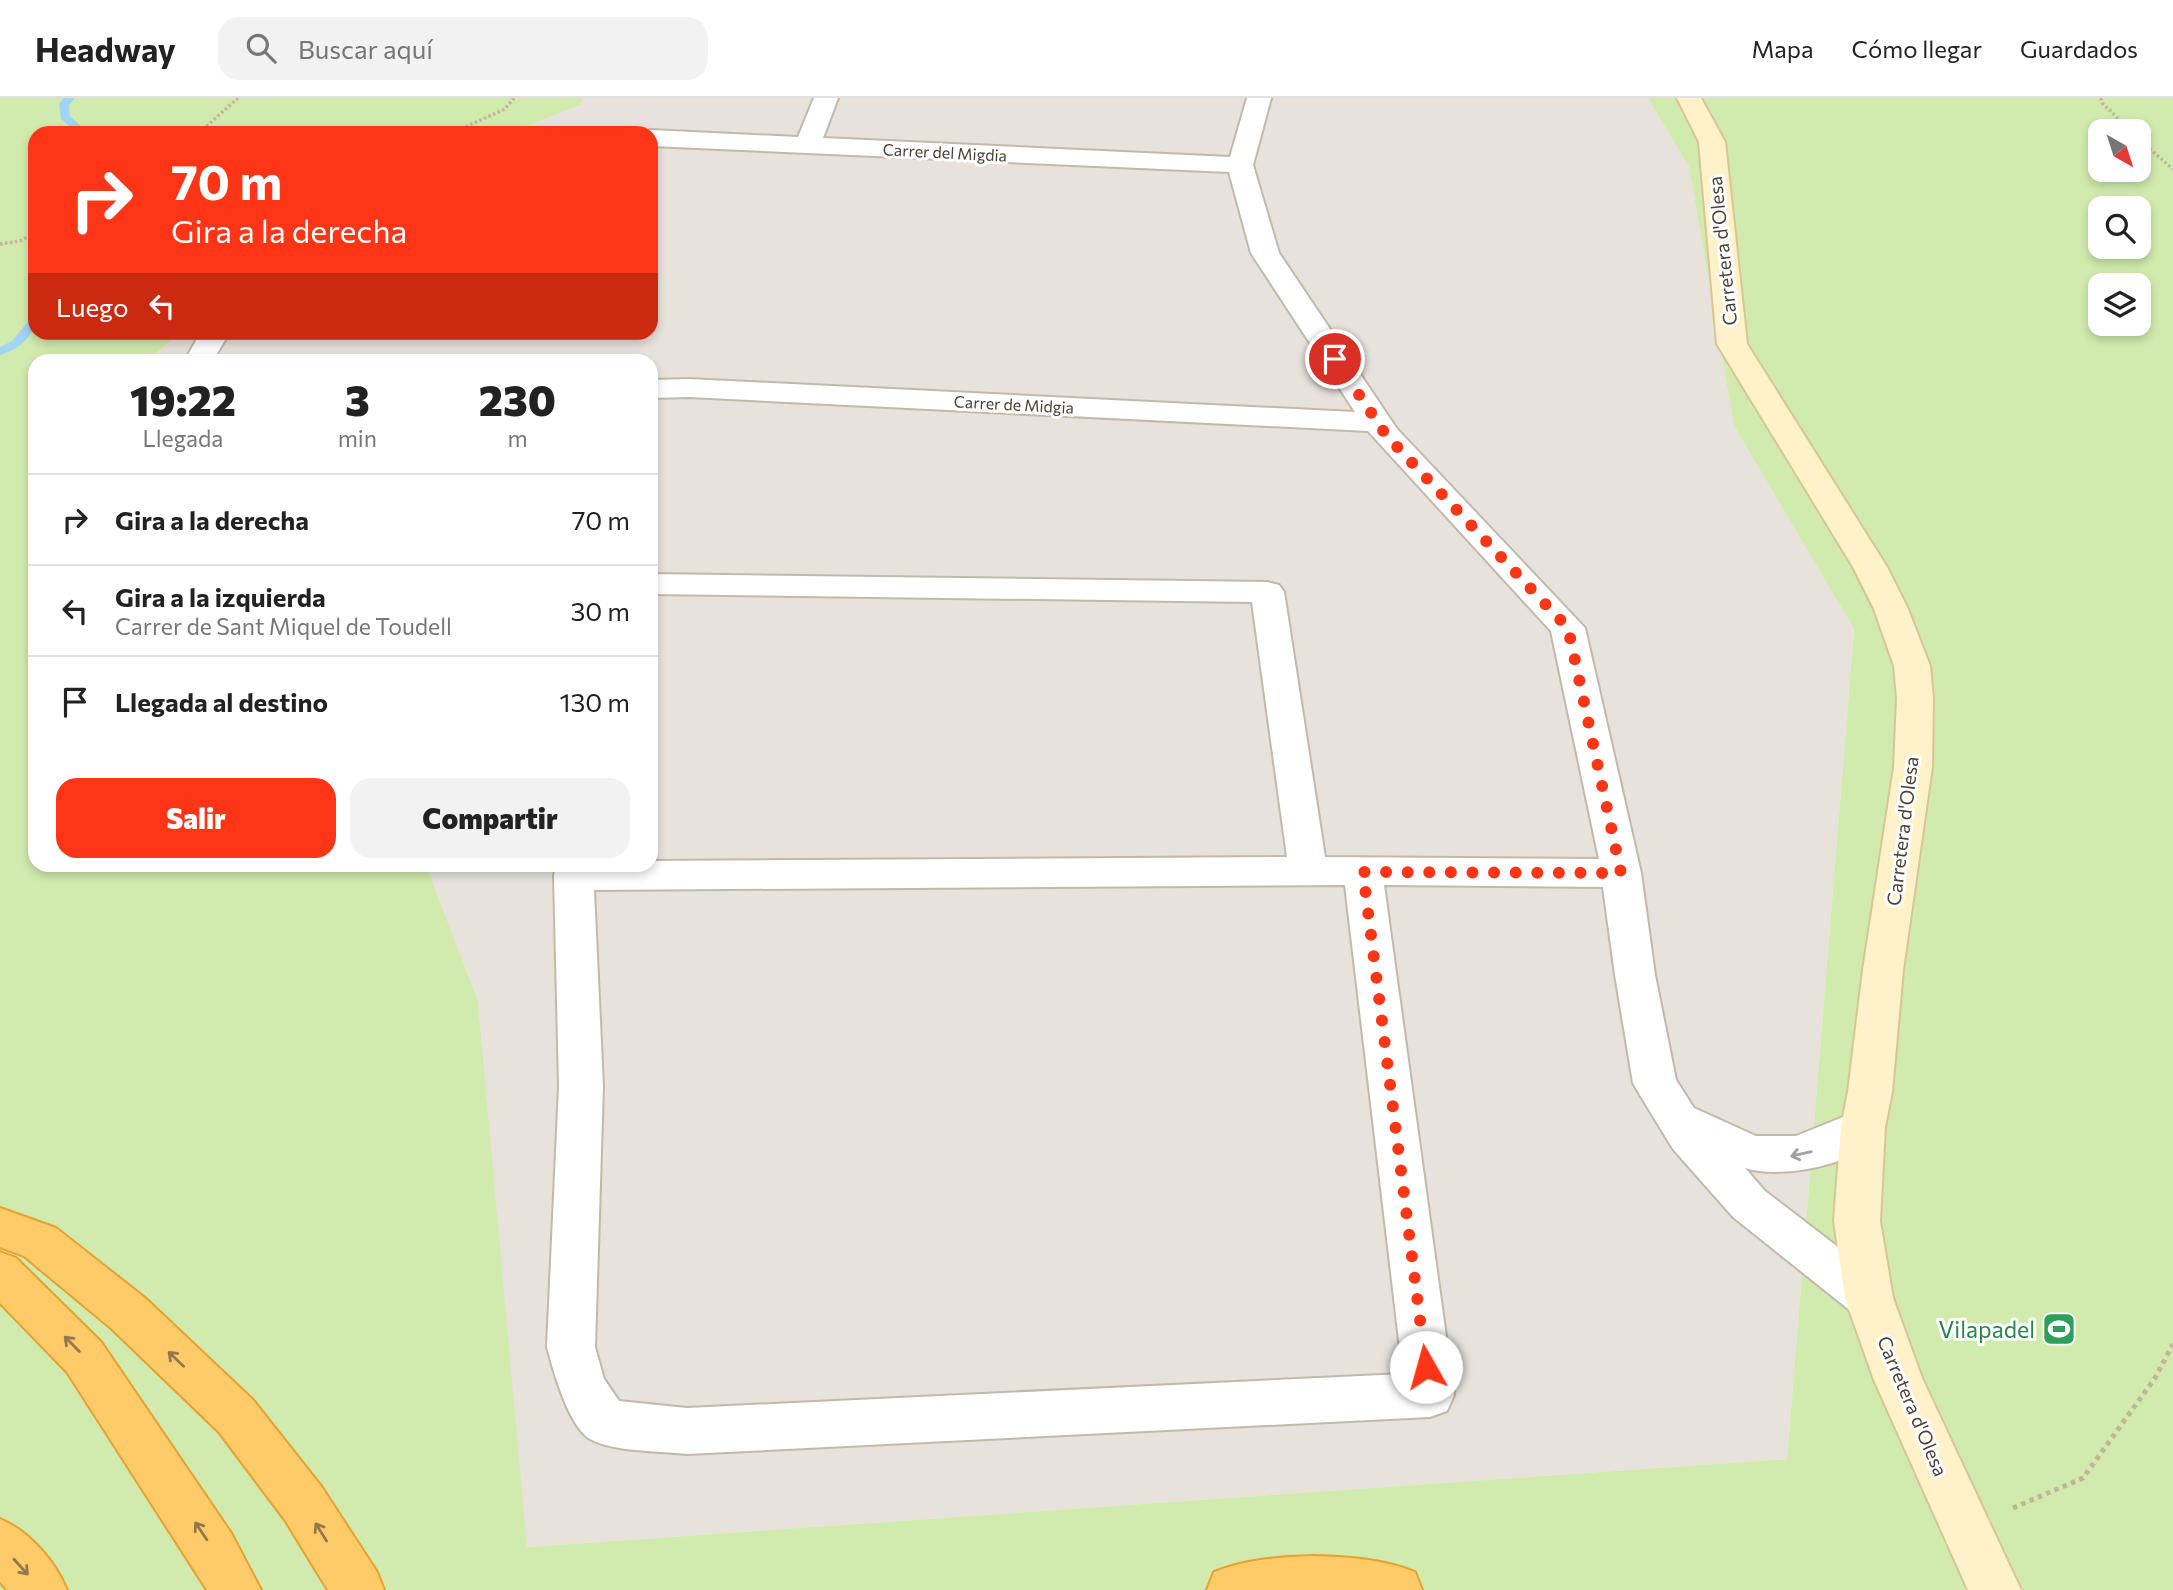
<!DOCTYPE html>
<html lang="es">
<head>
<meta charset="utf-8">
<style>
  body { margin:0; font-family:Commissioner,sans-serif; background:#f2f2f2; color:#222; height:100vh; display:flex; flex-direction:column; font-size:26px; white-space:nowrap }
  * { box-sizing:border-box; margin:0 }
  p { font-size:23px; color:#767676 }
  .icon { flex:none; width:38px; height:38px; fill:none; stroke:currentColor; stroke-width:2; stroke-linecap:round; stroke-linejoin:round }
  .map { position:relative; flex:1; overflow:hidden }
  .side { position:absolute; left:28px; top:256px; width:630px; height:518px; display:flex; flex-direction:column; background:#fff; border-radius:21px; box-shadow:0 4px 10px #0003 }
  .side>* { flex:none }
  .banner { position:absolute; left:28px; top:28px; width:630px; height:214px; border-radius:21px; box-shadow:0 4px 10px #0003; background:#ff3515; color:#fff; overflow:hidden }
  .needle { width:46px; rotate:141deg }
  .controls { position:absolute; left:2088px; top:21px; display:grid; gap:14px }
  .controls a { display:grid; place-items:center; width:63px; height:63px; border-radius:14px; background:#fff; box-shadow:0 4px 10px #0003; font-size:35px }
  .pin { position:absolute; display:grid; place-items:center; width:60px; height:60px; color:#fff; margin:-30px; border:4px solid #fff; border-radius:50%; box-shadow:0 2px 7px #0007 }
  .me { position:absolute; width:77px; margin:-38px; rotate:353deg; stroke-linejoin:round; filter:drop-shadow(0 0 5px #0008) }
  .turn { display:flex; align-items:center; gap:24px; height:147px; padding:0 28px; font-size:32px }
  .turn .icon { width:91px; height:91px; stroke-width:2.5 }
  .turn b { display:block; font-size:49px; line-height:60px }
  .then { display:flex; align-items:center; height:66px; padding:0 28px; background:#0003; gap:14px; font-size:26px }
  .eta { display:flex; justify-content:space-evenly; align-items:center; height:119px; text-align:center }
  .eta b { font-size:42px; font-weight:800; line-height:49px }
  .action { display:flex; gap:14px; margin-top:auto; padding:14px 28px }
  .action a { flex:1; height:80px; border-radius:21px; background:#ff3515; color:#fff; font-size:28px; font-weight:800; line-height:80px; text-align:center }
  .action a+a { background:#f2f2f2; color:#222 }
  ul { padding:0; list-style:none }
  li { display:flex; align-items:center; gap:21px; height:91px; padding:0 28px; border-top:2px solid #e0e0e0 }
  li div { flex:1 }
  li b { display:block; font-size:26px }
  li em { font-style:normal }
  header { display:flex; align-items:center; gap:42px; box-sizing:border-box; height:98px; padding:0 35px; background:#fff; border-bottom:2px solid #e0e0e0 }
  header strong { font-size:33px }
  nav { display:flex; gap:38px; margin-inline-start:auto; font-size:24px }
  .search { width:490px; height:63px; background:#f2f2f2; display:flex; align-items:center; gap:18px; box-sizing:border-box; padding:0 24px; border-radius:21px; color:#767676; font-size:26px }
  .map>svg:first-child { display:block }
</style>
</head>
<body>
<header>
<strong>Headway</strong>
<div class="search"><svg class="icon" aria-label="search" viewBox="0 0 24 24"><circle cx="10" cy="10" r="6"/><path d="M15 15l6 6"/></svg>Buscar aquí</div>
<nav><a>Mapa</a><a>Cómo llegar</a><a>Guardados</a></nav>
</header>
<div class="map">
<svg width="2173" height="1492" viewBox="0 0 2173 1492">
  <rect width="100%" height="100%" fill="#f5f1e8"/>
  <!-- industrial -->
  <path fill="#e7e2dc" d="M583 0H1648L1689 69 1734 328 1854 531 1787 1361 526 1449 478 903 426 767 651 766V262H148L180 235 651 234V35H509L580 7Z"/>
  <!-- green -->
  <path fill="#d1ebae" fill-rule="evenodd" d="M0 0H583L580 7 509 35H35V234L180 235 148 262H35V766L426 767 478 903 527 1449 1787 1361 1854 531 1734 328 1689 69 1648 0H2173V1492H0ZM2100 33H2138V72H2100ZM2100 110H2138V149H2100ZM2100 187H2138V226H2100Z"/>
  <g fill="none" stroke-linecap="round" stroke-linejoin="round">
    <!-- stream -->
    <path fill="#a1d4f5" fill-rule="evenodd" d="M64 0H75L69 7 70 18 89 35H78L61 21 59 6Z
      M35 191V205L29 202V194Z
      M35 218C35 239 19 251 0 257V249L12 243 31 220Z"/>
    <defs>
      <path id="street" d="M814 0H838L823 40 1230 59 1247 0H1271L1253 67 1279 155 1397 331 1585 530 1641 775 1655 877 1676 982 1694 1010 1756 1038H1796L1863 1011 1879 1017 1885 1029C1866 1066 1783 1082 1745 1070L1765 1093 1886 1186 1893 1200 1886 1214 1869 1220 1852 1214 1733 1119 1673 1051 1640 997 1633 985 1615 877 1603 789 1384 787 1454 1297 1447 1313 1430 1319 687 1356C660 1353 614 1354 590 1341 569 1329 553 1272 547 1249L559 988 554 778 556 766H651V763L1287 759 1252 504 651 496V476L1267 484 1279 487 1284 494 1325 759 1599 761 1551 533 1368 333 689 299 651 300V282L689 281 1355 314 1251 155 1229 74 651 48V35H642L651 32 798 39ZM1345 787 1403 1276 687 1310 619 1303 604 1281 595 1249 603 988 594 792Z
        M201 234H230L213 262H185Z"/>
      <path id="secondary" d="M1677 0H1701L1725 44 1747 246 1887 469 1908 511 1930 568 1933 600 1932 669 1903 872 1892 994 1885 1029 1880 1123 1893 1200 1922 1280 2021 1492H1968L1874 1282 1845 1200 1834 1123 1841 1029 1848 994 1863 872 1894 669 1897 600 1894 568 1874 511 1853 469 1717 246 1699 44Z"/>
      <path id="highway" d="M0 1110 56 1130 145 1200 253 1302 321 1388 377 1474 384 1492H328L285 1422 219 1334 111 1230 24 1158 0 1149Z
        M0 1154 16 1160 101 1244 231 1435 261 1492H207L67 1274 0 1205Z
        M0 1421C29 1433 55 1463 67 1492H7L0 1484Z
        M1314 1458C1349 1459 1382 1461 1415 1474L1422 1492H1207L1214 1474C1247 1461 1280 1459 1314 1458Z"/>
    </defs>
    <!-- street casing -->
    <use href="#street" stroke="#c1b9aa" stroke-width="4"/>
    <!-- secondary casing -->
    <use href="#secondary" stroke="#d8c595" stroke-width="4"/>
    <!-- highway casing -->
    <use href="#highway" stroke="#e7a130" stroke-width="4"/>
    <!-- path-far1 -->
    <path stroke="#c4b49a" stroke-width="3.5" stroke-dasharray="2.5 2.5" stroke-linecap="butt" d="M2101 0 2102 5 2131 33
      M199 35 238 0
      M452 35 505 11 514 0
      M2138 41 2173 71
      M0 146 20 143 35 135"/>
    <!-- path -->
    <path stroke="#c4b49a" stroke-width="5" stroke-dasharray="4.5 4.5" stroke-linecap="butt" d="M2013 1410 2083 1380 2155 1280 2173 1246"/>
    <!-- street -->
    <use href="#street" fill="#fff" fill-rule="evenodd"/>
    <!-- secondary -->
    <use href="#secondary" fill="#fff1c8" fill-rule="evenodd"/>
    <!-- highway -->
    <use href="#highway" fill="#ffcb69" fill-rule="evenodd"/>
  </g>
  <!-- one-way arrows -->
  <defs><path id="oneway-shaft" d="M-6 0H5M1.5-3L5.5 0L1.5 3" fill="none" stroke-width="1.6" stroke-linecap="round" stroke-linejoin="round" transform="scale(1.75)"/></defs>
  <use stroke="#a4a09a" href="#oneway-shaft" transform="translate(1801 1056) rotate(167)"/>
  <g stroke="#92784a">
    <use href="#oneway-shaft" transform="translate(72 1246) rotate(-135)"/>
    <use href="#oneway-shaft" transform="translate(176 1261) rotate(-136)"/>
    <use href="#oneway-shaft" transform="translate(201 1433) rotate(-124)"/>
    <use href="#oneway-shaft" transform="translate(321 1434) rotate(-122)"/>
    <use href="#oneway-shaft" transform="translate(21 1469) rotate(48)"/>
  </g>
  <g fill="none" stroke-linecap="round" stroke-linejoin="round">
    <!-- route -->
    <path stroke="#ff3515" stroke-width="12" stroke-dasharray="0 21.6" d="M1335 261 1386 337 1568 530 1621 775 1363 774 1426 1269"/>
  </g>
  <!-- icons -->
  <defs>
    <symbol id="stadium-square" viewBox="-11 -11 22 22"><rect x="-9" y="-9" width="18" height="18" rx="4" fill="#2e9e5b" stroke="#fff"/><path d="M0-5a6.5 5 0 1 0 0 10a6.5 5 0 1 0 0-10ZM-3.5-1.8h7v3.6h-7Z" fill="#fff"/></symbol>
  </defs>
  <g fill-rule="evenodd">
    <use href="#stadium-square" x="2040" y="1212" width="38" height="38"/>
  </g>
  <g text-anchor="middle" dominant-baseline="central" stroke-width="6" stroke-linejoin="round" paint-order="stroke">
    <!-- far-street labels -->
    <g font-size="16" fill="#494136" stroke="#fff">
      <text transform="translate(945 54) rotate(3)">Carrer del Migdia</text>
      <text transform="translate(1014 306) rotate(3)">Carrer de Midgia</text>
    </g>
    <!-- street labels -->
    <g font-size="19" fill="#494136" stroke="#fff">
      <text transform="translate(1722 153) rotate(-96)">Carretera d'Olesa</text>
      <text transform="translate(1902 733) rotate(-83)">Carretera d'Olesa</text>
      <text transform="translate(1913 1308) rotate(67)">Carretera d'Olesa</text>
    </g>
    <!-- near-leisure labels -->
    <g font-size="23" fill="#27864d" stroke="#fff" text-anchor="end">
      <text x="2035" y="1231">Vilapadel</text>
    </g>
  </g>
</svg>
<div class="controls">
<a><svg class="needle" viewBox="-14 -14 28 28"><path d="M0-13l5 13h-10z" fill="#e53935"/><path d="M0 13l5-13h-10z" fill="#767676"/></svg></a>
<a><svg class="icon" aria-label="search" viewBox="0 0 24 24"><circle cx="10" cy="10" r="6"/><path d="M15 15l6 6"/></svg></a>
<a><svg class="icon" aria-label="layers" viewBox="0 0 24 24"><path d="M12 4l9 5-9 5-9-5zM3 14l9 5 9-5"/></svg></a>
</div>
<div class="pin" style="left:1335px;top:261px;background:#d93025"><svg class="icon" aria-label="arrive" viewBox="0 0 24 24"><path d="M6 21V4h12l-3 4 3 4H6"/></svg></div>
<svg class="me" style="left:1426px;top:1269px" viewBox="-20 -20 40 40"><circle r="19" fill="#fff"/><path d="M0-13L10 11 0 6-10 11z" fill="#ff3515"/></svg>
<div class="banner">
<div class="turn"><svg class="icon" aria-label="right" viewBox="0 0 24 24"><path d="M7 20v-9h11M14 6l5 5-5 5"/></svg><div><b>70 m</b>Gira a la derecha</div></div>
<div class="then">Luego<svg class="icon" aria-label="left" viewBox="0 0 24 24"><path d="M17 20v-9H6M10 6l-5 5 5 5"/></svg></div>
</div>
<section class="side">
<div class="eta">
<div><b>19:22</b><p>Llegada</p></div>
<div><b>3</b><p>min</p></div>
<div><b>230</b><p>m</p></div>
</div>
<ul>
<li><svg class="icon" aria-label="right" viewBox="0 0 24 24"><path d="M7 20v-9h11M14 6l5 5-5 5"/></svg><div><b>Gira a la derecha</b></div><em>70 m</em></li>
<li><svg class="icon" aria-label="left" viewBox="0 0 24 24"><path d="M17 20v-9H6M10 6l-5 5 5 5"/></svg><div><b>Gira a la izquierda</b><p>Carrer de Sant Miquel de Toudell</p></div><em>30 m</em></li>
<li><svg class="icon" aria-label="arrive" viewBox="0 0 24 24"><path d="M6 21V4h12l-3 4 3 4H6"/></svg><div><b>Llegada al destino</b></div><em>130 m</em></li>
</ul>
<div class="action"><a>Salir</a><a>Compartir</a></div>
</section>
</div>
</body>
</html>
